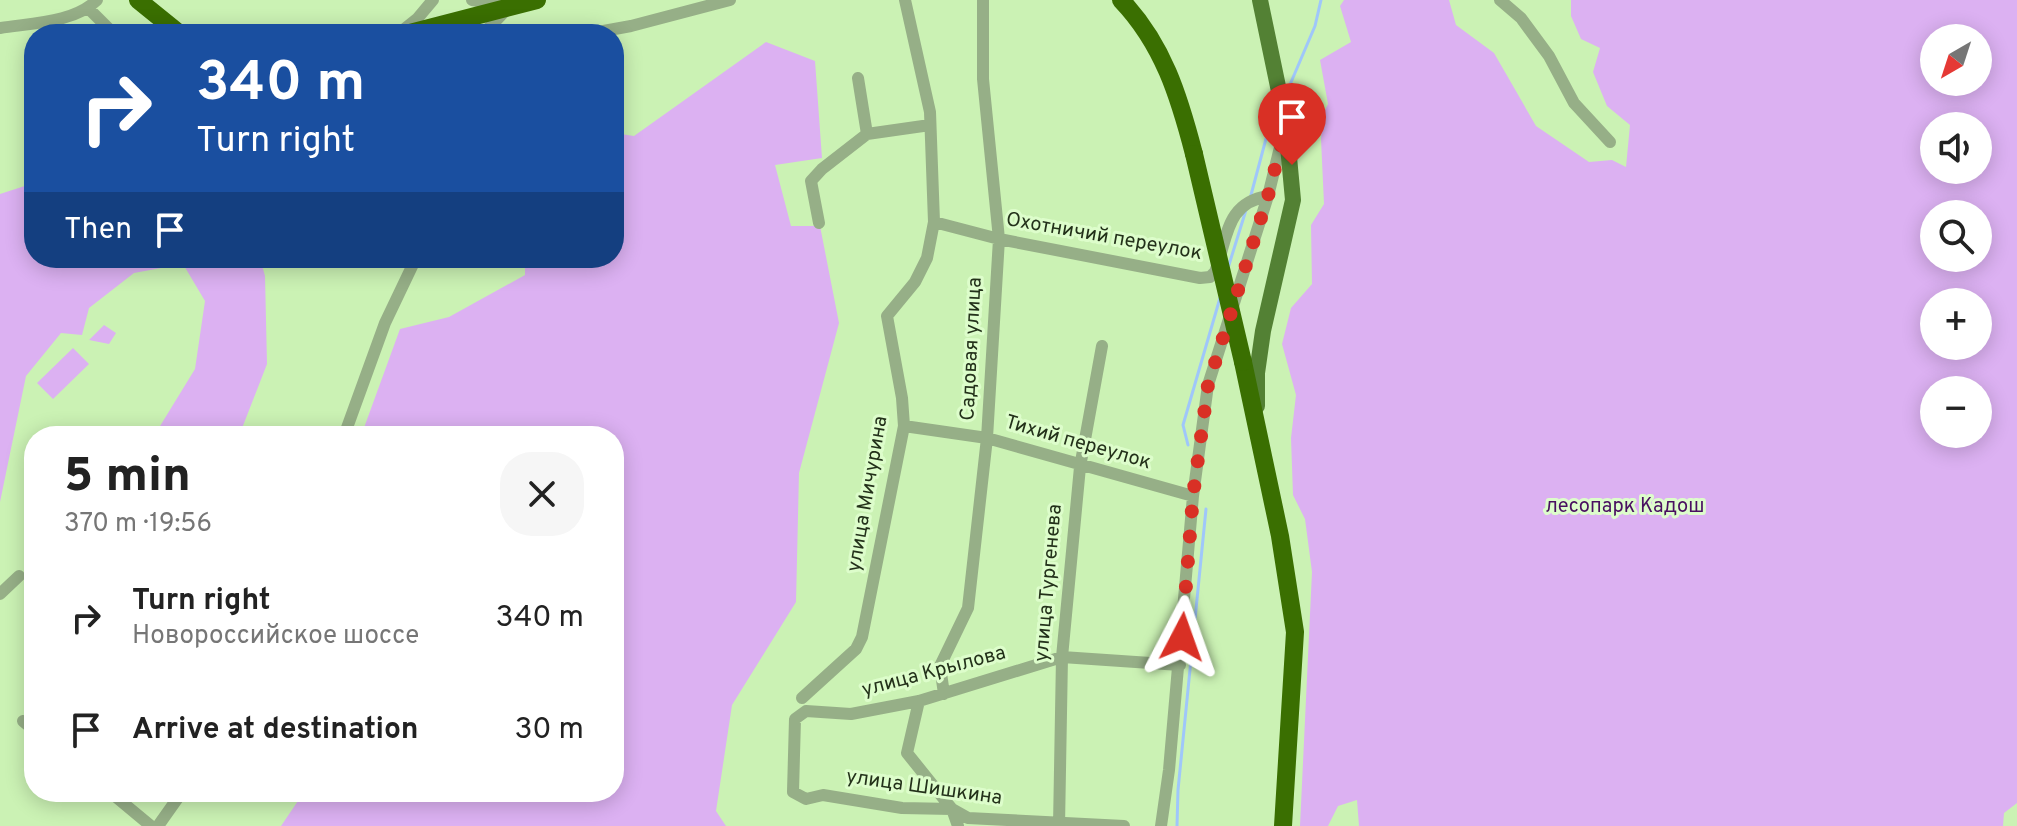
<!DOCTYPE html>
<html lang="en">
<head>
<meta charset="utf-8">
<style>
  body { margin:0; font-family:Overpass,sans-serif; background:#f6f6f6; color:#222; height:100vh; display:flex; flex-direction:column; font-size:30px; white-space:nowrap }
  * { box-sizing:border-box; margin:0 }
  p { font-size:26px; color:#767676 }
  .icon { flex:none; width:44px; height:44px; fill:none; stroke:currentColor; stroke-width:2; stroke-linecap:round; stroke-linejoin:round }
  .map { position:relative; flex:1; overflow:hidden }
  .details { position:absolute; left:24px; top:426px; width:600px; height:376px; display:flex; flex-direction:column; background:#fff; border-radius:32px; box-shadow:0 4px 20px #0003 }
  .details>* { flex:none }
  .top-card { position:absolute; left:24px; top:24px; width:600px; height:244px; border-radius:32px; box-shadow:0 4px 20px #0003; background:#1a4fa0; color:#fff; overflow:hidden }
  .needle { width:52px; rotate:219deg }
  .tools { position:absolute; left:1920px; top:24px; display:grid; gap:16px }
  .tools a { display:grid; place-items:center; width:72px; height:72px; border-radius:50%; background:#fff; box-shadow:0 4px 20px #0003; font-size:40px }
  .pin { position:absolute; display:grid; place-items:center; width:68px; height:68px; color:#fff; margin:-82px -34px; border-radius:50% 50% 50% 0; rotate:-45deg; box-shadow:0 0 8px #0007 }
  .pin .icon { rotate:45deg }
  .me { position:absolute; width:88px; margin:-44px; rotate:4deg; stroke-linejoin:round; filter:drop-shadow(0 0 6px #0008) }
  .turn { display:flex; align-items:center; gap:28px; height:168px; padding:0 40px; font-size:36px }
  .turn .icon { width:104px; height:104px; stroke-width:2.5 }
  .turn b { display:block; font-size:56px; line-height:68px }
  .then { display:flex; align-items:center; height:76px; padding:0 40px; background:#0003; gap:16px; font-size:30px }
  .round { display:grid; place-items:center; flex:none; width:84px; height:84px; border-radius:32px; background:#f6f6f6 }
  .summary { display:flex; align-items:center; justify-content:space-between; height:136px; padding:0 40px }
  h1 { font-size:48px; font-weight:800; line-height:60px }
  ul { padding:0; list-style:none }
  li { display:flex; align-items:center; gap:24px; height:112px; padding:0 40px }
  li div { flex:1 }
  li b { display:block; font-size:30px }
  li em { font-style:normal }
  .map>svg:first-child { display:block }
</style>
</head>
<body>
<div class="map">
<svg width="2017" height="826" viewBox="0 0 2017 826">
  <rect width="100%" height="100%" fill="#cbf2b4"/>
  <!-- green -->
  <path fill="#dcb1f2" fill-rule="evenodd" d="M1344 0H1449L1456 25 1494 53 1536 126 1589 162 1612 160 1626 167 1630 125 1607 106 1593 72 1600 48 1581 39 1571 16V0H2017V803L2004 813 2003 826H1359L1357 800 1338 806 1328 826H1300L1312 572 1305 519 1293 495 1291 438 1296 395 1282 344 1291 308 1312 284 1311 225 1324 204 1321 139 1323 114 1328 104 1320 60 1351 42 1340 6ZM1978 38V82H1934V38ZM1978 126V170H1934V126ZM1978 214V258H1934V214ZM1978 302V346H1934V302ZM1978 390V434H1934V390Z
    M766 42 815 61 822 158 775 165 791 226H820L839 323 799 473 796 602 732 705 716 811 726 826H281L304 792H614V436H361L400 329 449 317 525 275V258H614V133L634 136Z
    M34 183V258H260L265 276 267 364 239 436H159L157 431 195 369 205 301 183 264 134 273 89 308 82 335 61 333 26 376 0 502V194Z
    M104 325 116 333 109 344 89 340Z
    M73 348 89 364 53 399 37 383Z"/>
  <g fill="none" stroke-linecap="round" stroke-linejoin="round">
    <!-- stream -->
    <path stroke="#9fc7fa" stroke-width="3" d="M1286 94 1315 26 1321 0
      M1251 195 1271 120 1276 111
      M1228 268 1246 210
      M1188 445 1183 425 1220 298
      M1177 826 1178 790 1206 509"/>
    <!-- minor -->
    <path stroke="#96af87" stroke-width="12" d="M472 0 504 5
      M1500 0 1521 18 1549 56 1574 103 1610 142
      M88 8 114 34
      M0 28C31 23 74 23 97 0
      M402 31 417 19 433 0
      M483 34 505 11
      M587 34 631 26 730 0
      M867 134 930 125
      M934 222 999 239 1200 278 1210 277 1215 272C1228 238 1225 203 1268 196
      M819 223 811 181 822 169 867 134 858 78
      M904 426 987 438 1193 496
      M344 436 385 323 416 258
      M0 594 19 576
      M944 694 940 666 968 608 987 438 999 239 983 79V0
      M802 698 856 649 862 637 904 426 902 398 887 316 915 282 927 258 934 222 930 112 905 0
      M919 701 907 753 952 809 958 826
      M23 721 34 730
      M110 792 151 826
      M158 826 182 792
      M1059 826 1062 657 1080 467 1102 346
      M1124 826 968 818 952 809 902 808 823 795 806 799 793 792 795 719 806 711 851 714 919 701 1062 657 1180 665
      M1161 826 1169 770 1193 496 1208 385 1268 196 1283 135"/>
    <!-- major -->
    <path stroke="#538134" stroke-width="16" d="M1257 406V373L1263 331 1293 200 1286 125 1260 0"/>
    <!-- highway -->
    <path stroke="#3a6f01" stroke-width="18" d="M138 0 180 34
      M1121 0C1163 44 1179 96 1194 154
      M406 34 537 0
      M1243 362 1280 536 1295 632 1283 826"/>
    <!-- highway-bridge -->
    <path stroke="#3a6f01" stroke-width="18" d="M1194 154 1243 362"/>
  </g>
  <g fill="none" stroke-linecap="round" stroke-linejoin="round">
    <!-- route -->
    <path stroke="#d93025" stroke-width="14" stroke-dasharray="0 25.2" d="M1182 637 1193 496 1208 385 1268 196 1286 125 1292 165"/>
  </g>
  <g text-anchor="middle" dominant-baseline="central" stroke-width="6" stroke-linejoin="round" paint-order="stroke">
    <!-- street labels -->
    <g font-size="20" fill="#23311a" stroke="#ddfdcb">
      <text transform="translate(1104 237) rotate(10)">Охотничий переулок</text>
      <text transform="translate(972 349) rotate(-87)">Садовая улица</text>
      <text transform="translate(1078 443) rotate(16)">Тихий переулок</text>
      <text transform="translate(868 494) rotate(-80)">улица Мичурина</text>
      <text transform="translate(1049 583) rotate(-85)">улица Тургенева</text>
      <text transform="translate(934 672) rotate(-15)">улица Крылова</text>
      <text transform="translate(924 788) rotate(8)">улица Шишкина</text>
    </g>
    <!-- park labels -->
    <g font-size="20" fill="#490f60" stroke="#ddfdcb">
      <text x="1625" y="507">лесопарк Кадош</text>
    </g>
  </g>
</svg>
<div class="tools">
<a><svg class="needle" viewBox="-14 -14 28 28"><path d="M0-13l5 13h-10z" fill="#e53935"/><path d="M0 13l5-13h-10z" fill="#767676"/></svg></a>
<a><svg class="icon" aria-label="sound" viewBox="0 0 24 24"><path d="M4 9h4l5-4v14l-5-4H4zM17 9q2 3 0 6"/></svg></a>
<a><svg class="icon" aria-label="search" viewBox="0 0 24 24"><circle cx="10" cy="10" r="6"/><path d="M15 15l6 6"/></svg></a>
<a>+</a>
<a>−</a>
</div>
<div class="pin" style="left:1292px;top:165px;background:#d93025"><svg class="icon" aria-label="arrive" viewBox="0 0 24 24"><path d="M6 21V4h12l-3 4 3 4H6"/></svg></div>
<svg class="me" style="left:1182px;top:637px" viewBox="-20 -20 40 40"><path d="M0-17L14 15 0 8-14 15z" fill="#d93025" stroke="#fff" stroke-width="4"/></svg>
<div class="top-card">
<div class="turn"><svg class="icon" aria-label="right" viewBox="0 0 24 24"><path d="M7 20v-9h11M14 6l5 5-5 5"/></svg><div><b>340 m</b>Turn right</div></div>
<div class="then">Then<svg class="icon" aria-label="arrive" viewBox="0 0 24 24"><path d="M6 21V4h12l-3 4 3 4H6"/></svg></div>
</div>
<section class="details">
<div class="summary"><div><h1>5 min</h1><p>370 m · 19:56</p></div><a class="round"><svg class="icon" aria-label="close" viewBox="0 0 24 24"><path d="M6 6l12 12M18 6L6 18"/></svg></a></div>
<ul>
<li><svg class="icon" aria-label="right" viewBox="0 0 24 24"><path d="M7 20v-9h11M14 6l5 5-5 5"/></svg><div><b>Turn right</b><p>Новороссийское шоссе</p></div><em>340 m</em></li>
<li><svg class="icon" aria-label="arrive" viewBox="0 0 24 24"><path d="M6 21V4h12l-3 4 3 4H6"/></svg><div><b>Arrive at destination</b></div><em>30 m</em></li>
</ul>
</section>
</div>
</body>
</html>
